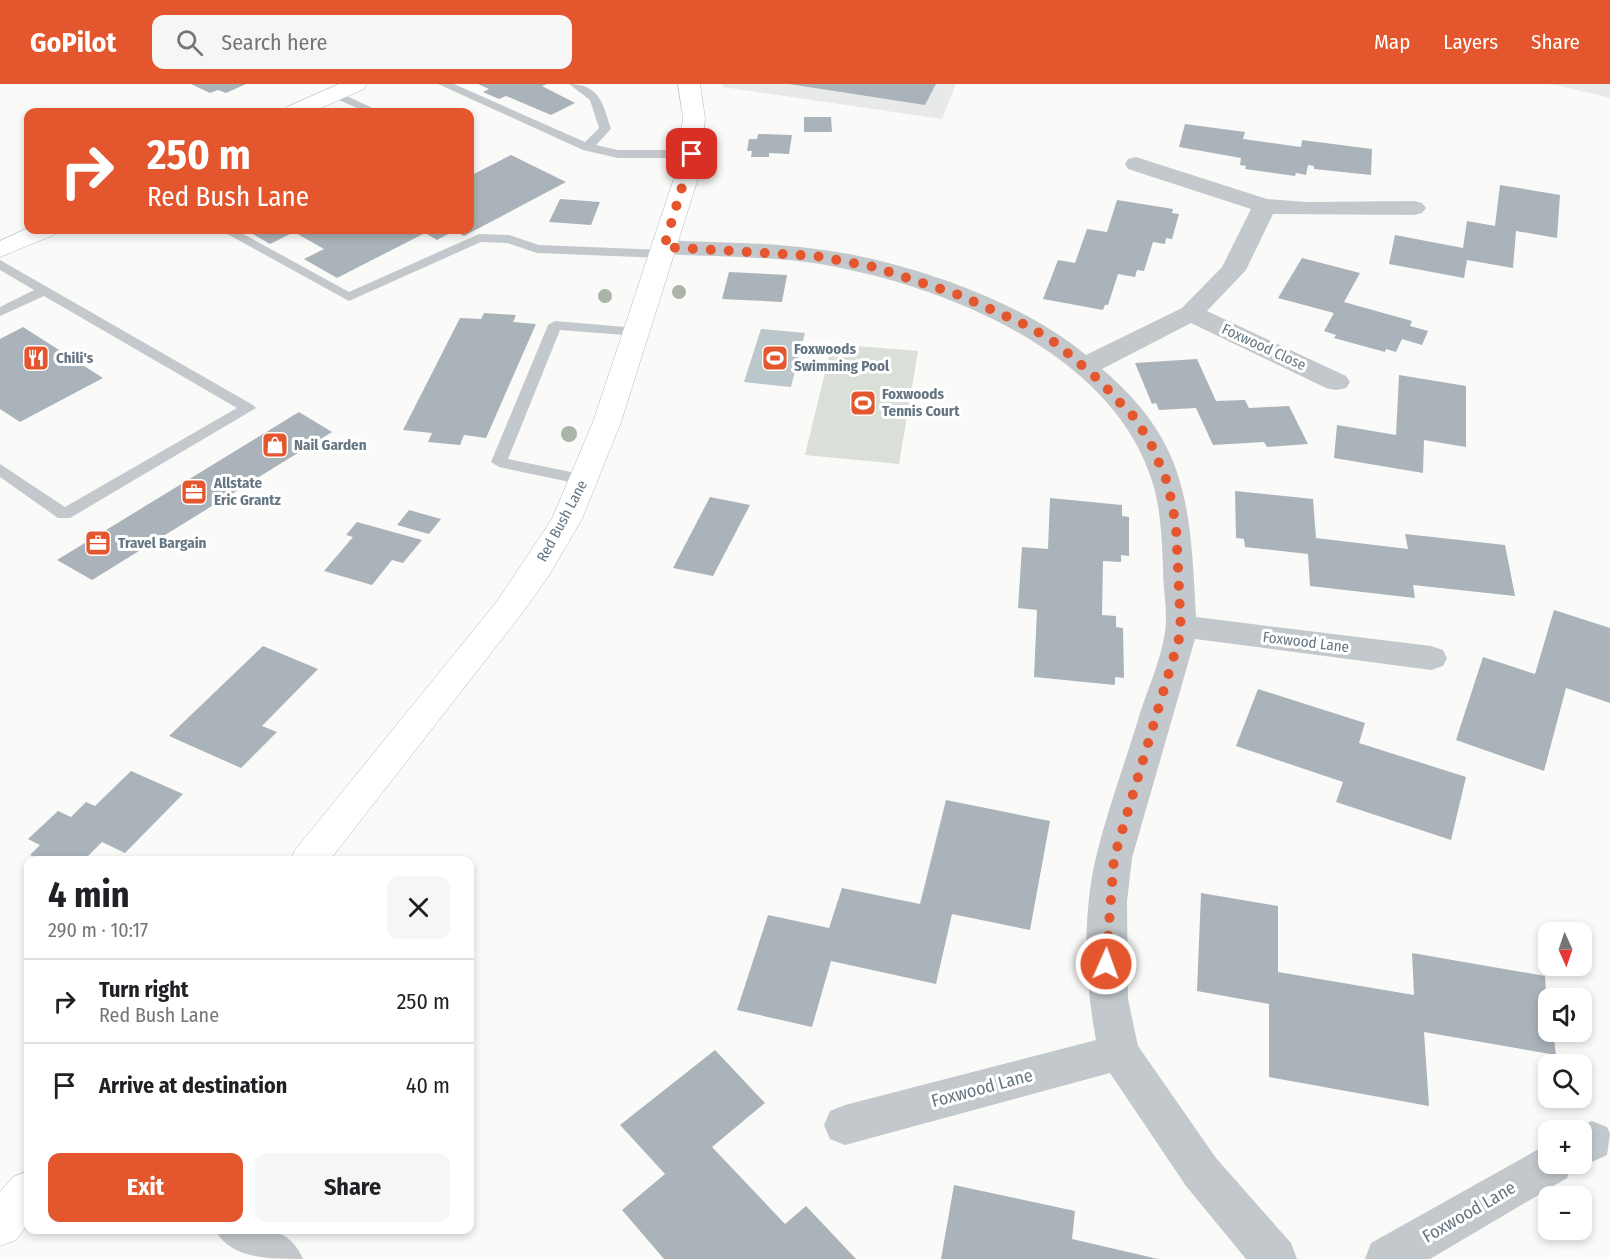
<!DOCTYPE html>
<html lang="en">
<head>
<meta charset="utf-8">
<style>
  body { margin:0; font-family:"Fira Sans Condensed",sans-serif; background:#f6f6f6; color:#202124; height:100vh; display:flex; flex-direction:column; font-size:22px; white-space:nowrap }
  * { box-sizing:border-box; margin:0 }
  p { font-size:20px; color:#757577 }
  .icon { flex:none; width:33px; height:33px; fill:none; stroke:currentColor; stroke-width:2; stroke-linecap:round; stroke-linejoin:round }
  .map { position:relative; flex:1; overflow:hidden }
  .sheet { position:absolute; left:24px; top:772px; width:450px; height:378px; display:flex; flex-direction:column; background:#fff; border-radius:12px; box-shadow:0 3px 9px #0003 }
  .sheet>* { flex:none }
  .hud { position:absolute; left:24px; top:24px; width:450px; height:126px; border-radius:12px; box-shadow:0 3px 9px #0003; background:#e4572e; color:#fff; overflow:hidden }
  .needle { width:39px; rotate:177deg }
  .buttons { position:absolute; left:1538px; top:838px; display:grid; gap:12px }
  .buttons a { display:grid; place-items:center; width:54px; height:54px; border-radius:12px; background:#fff; box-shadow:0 3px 9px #0003; font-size:30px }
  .pin { position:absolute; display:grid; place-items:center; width:51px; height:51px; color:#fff; margin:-26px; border-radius:12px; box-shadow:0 3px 9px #0006 }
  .me { position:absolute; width:66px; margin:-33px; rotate:2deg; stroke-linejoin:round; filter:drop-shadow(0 0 4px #0008) }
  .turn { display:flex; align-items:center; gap:21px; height:126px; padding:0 24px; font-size:27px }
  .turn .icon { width:78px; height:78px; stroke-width:2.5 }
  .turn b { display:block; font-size:42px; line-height:51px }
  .round { display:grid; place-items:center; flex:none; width:63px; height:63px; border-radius:12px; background:#f6f6f6 }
  .overview { display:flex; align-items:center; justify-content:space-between; height:102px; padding:0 24px }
  h1 { font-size:36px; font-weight:700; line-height:45px }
  .action { display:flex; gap:12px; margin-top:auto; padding:12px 24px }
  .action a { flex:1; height:69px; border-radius:12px; background:#e4572e; color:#fff; font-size:24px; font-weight:700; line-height:69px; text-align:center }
  .action a+a { background:#f6f6f6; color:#202124 }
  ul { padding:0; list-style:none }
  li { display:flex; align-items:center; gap:18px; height:84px; padding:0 24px; border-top:2px solid #e0e0e0 }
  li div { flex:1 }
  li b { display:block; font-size:22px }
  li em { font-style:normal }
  header { display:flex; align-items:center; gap:36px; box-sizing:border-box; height:84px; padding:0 30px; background:#e4572e; color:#fff }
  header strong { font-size:28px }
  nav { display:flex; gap:33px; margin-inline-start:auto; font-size:21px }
  .search { width:420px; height:54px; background:#f6f6f6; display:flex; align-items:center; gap:15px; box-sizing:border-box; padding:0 21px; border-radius:12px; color:#757577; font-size:22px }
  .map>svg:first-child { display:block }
</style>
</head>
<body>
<header>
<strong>GoPilot</strong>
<div class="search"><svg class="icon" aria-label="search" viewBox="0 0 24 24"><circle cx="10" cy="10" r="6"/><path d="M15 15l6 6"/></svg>Search here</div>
<nav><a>Map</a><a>Layers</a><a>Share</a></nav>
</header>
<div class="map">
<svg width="1610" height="1175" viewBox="0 0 1610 1175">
  <rect width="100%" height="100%" fill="#fafaf8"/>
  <!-- built -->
  <path fill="#e8e9e9" d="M722 0H956L942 35 723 3Z
    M1544 0H1610V14L1556 1Z"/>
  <!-- green -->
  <path fill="#dadfd7" d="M832 260 918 267 899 380 805 371Z"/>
  <!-- water -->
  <path fill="#bbc7cb" d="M761 245 805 249 791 303 744 298Z"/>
  <!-- building -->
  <path fill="#aab3b9" d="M191 0H246L226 9 218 6 210 9Z
    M478 0H547L542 2 575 19 551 31 506 12 499 15 483 8 489 5Z
    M789 0H936L925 21Z
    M804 33H831L832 48H804Z
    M1185 40 1245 48 1243 55 1301 63 1302 56 1372 65 1371 91 1314 85V82L1308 81 1306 91 1296 89 1295 92 1245 85 1246 82 1240 81 1241 74 1179 63Z
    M758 50 792 51 789 70 769 69V73H751L752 67H747L749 55H757Z
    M511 71 566 98 464 152 454 147 437 156 425 149 337 194 304 175 324 165 294 148 270 160 246 146H470V92Z
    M1500 101 1560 111 1557 154 1516 147 1513 184 1467 176 1464 194 1389 180 1395 151 1463 164 1467 137 1495 142Z
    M560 115 600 118 591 141 549 138Z
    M1117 116 1173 125 1172 129 1179 130 1172 155 1166 154 1165 160 1153 158 1144 187 1137 186 1135 193 1118 190 1108 221H1105L1103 226 1043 215 1058 176 1075 179 1087 145 1107 148Z
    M1302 174 1360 189 1344 218 1412 237 1410 242 1428 247 1422 261 1402 255 1396 268 1386 265 1385 268 1334 254 1336 251 1324 247 1334 229 1278 214Z
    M729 188 787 191 782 218 722 215Z
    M484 229 516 231 513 238 536 240 486 354 464 351 460 361 428 358 432 349 403 346 460 234 481 235Z
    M23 243 103 294 20 338 0 325V255Z
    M1197 275 1216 317 1245 316 1249 324 1289 322 1308 360 1267 363 1264 358 1213 361 1196 324 1159 326 1156 319 1152 320 1135 279Z
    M1399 291 1466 302V363L1424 356 1423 389 1334 374 1337 341 1396 351Z
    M299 328 332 348 92 496 57 476Z
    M1235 407 1313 415 1316 454 1408 465 1405 450 1505 461 1515 512 1413 501 1415 514 1310 502 1308 470 1245 463 1244 455 1236 454Z
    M710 413 750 421 713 492 673 484Z
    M1050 414 1122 421V432L1129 433V472L1121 471V478L1103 477 1102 531 1116 532V543L1123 544 1124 594 1115 593V601L1034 593 1037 526 1018 524 1022 463 1048 465Z
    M409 426 441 435 429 450 397 441Z
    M357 438 422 456 403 479 392 476 372 501 324 487 353 453 346 451Z
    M1554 526 1610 544V619L1566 604 1544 687 1456 656 1483 573 1535 590Z
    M263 562 318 585 262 642 277 648 241 684 169 652Z
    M1258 605 1365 639 1359 659 1466 693 1451 756 1336 718 1343 698 1236 662Z
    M131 687 183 710 125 769 102 758 83 777H43L30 771 40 761 28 755 58 727 71 733 86 718 95 722Z
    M946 716 1050 737 1030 846 952 830 936 900 831 877 812 943 737 926 768 831 829 844 842 804 920 820Z
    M1201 809 1278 822V888L1414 911 1412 869 1545 892 1548 948H1553L1556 971 1424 948 1429 1022 1269 993V920L1197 907Z
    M715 966 765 1019 712 1063 785 1140 806 1122 856 1175H664L622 1126 665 1090 620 1041Z
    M954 1101 1075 1127 1072 1155 1158 1175H941Z"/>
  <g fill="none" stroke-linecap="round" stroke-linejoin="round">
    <defs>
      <path id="secondary" d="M678 0H700L705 34 700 88 621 338 582 435 548 493 520 532 329 777H290L295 766 498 516 552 435 593 338 676 88 683 34Z
        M28 1087V1141L16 1156 0 1162V1108L13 1093Z"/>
      <path id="primary" d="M339 0H367L364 5 312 28H284L287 23Z
        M28 144 57 146 54 151 0 173V157Z"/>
    </defs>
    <!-- secondary casing -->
    <use href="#secondary" stroke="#b3babf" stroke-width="1"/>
    <!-- primary casing -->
    <use href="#primary" stroke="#b5babe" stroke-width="1"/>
    <!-- lane -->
    <path fill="#c3c8cc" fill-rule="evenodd" d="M438 0H454L585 58 599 44 590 16 569 0C600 0 603 20 611 45L596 61 618 66H691L697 70 691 74H618L583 66Z
      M330 8H338L381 28H366L330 12Z
      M220 146H236L349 208 479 150 509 151 539 161 663 166 670 170 663 174 537 169 507 159 481 158 349 217Z
      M0 176 253 321 256 324 70 434H58L0 393V380L65 423 237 324 44 212 0 232V223L34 206 0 186Z
      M555 237 637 244 644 248 637 252 560 246 508 375 590 392 592 396 584 401 499 383 491 378 548 241Z"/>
    <!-- street -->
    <path fill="#c3c8cc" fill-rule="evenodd" d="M1136 73 1267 115 1307 118 1414 117 1422 119 1426 124 1422 129 1414 131 1273 130 1246 186 1207 227 1346 292 1350 298 1346 304 1336 306 1326 304 1191 239 1102 285C1190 359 1190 426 1196 533L1431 562 1443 566 1447 574 1443 582 1431 586 1195 555 1132 774 1127 818 1128 915 1138 962 1216 1074 1291 1159 1297 1175H1246L1186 1102 1110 989 845 1061 830 1055 824 1041 830 1027 845 1021 1096 956C1085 897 1082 833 1096 773 1107 727 1124 682 1138 636 1146 608 1161 577 1165 548 1168 529 1163 505 1163 485 1162 457 1161 427 1153 400 1114 268 943 201 820 180 770 172 716 173 665 170L656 168 653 163 656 158 665 156C715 159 766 158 816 165 901 175 1021 216 1086 271L1182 224 1222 183 1251 125 1128 85 1125 80 1128 75Z
      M1592 1037 1607 1043 1610 1050 1607 1071 1581 1083 1573 1080 1567 1094 1430 1175H1365L1371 1159 1537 1066 1548 1061V1080H1581V1047H1569Z
      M215 1146C251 1146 287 1136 303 1175 268 1175 231 1175 215 1146Z"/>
    <!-- secondary -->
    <use href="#secondary" fill="#fff" fill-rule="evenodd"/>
    <!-- primary -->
    <use href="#primary" fill="#fff" fill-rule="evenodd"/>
  </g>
  <!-- trees -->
  <g fill="#aab4a7">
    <circle cx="679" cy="208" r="7"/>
    <circle cx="605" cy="212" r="7"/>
    <circle cx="569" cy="350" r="8"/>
  </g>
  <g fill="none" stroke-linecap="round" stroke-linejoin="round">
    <!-- route -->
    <path stroke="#e4572e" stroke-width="10" stroke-dasharray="0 18" d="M692 70 664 163 816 172 874 183 959 211 1030 243 1057 260 1100 297 1123 322 1135 334 1151 360 1168 400 1176 442 1181 548 1114 774 1106 880"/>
  </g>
  <!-- icons -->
  <defs>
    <symbol id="restaurant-square" viewBox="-11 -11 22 22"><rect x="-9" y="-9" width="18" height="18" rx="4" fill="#e4572e" stroke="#fff"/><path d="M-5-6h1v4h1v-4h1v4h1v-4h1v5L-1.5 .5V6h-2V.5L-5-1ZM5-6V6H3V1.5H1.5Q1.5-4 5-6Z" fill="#fff"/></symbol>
    <symbol id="stadium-square" viewBox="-11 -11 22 22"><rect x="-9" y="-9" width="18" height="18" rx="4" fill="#e4572e" stroke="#fff"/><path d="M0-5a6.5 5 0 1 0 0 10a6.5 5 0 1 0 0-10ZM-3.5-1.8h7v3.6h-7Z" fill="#fff"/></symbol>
    <symbol id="shop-square" viewBox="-11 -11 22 22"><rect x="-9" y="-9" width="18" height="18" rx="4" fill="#e4572e" stroke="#fff"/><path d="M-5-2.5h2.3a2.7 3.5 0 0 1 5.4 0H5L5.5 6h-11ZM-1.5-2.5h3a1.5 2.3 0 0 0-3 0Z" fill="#fff"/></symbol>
    <symbol id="office-square" viewBox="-11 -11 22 22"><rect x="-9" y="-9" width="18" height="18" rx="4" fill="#e4572e" stroke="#fff"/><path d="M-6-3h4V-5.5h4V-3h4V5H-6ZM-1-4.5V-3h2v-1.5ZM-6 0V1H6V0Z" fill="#fff"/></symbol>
  </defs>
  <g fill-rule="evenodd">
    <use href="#restaurant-square" x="21" y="259" width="30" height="30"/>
    <use href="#stadium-square" x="760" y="259" width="30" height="30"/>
    <use href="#stadium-square" x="848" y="304" width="30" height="30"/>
    <use href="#shop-square" x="260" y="346" width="30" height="30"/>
    <use href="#office-square" x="179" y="393" width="30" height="30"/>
    <use href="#office-square" x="83" y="444" width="30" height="30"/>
  </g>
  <g text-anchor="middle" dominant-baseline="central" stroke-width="6" stroke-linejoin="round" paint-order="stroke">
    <!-- street labels -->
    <g font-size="15" fill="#657683" stroke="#fff">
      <text transform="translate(1264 263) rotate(25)">Foxwood Close</text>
      <text transform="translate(562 437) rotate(-62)">Red Bush Lane</text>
      <text transform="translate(1306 558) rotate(7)">Foxwood Lane</text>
    </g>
    <!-- poi labels -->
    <g font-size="15" font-weight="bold" fill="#657683" stroke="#fff" text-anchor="start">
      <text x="794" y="265">Foxwoods<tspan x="794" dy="17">Swimming Pool</tspan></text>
      <text x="56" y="274">Chili's</text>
      <text x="882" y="310">Foxwoods<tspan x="882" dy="17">Tennis Court</tspan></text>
      <text x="294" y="361">Nail Garden</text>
      <text x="214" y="399">Allstate<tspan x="214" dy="17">Eric Grantz</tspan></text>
      <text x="118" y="459">Travel Bargain</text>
    </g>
    <!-- near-street labels -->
    <g font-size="18" fill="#657683" stroke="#fff">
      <text transform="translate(982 1004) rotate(-15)">Foxwood Lane</text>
      <text transform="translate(1469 1128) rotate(-30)">Foxwood Lane</text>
    </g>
  </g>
</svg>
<div class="buttons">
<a><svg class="needle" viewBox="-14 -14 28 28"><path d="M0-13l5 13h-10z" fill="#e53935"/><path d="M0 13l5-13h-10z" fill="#757577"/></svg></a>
<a><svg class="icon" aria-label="sound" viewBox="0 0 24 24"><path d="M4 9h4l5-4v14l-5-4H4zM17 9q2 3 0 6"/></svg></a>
<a><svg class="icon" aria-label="search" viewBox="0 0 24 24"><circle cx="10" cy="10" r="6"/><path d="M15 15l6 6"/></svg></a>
<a>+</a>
<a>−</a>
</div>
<div class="pin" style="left:692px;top:70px;background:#d93025"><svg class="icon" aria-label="arrive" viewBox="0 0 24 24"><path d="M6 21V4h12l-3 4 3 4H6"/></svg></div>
<svg class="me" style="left:1106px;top:880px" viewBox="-20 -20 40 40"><circle r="17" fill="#e4572e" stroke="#fff" stroke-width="3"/><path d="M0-11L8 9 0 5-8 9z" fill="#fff"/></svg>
<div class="hud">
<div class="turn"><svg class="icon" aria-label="right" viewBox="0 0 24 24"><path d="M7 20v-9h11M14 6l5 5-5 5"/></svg><div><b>250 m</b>Red Bush Lane</div></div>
</div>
<section class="sheet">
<div class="overview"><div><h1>4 min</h1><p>290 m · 10:17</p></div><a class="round"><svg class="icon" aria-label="close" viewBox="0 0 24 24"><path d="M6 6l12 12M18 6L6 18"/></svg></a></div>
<ul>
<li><svg class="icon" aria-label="right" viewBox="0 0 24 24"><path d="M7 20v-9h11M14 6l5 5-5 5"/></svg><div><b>Turn right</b><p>Red Bush Lane</p></div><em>250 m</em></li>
<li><svg class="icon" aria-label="arrive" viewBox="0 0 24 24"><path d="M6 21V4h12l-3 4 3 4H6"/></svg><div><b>Arrive at destination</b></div><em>40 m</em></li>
</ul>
<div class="action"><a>Exit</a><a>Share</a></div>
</section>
</div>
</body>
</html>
